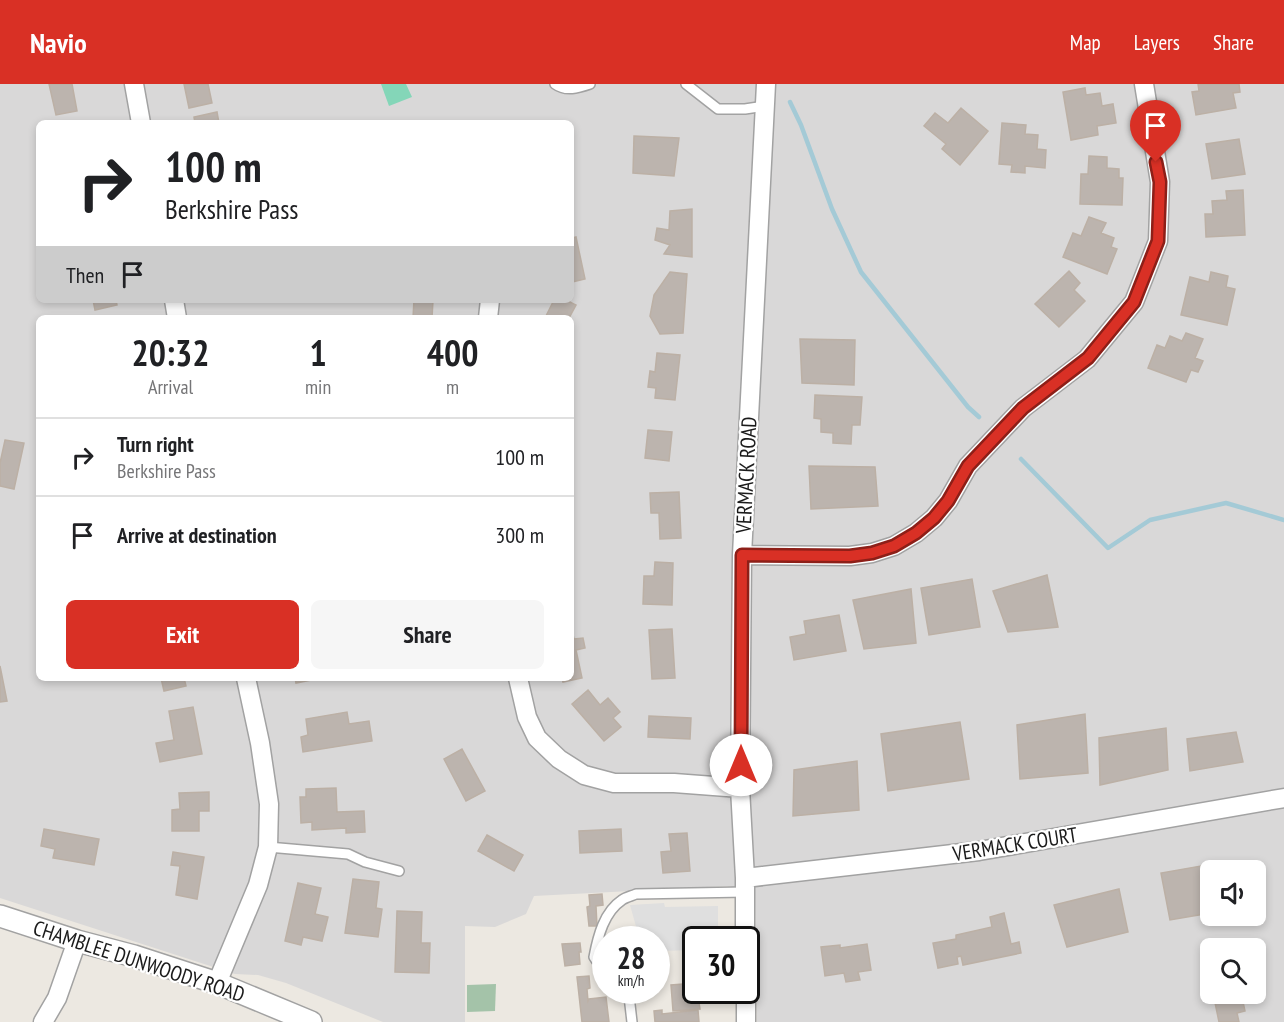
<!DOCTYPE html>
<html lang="en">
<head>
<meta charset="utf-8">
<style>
  body { margin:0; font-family:"PT Sans Narrow",sans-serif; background:#f6f6f6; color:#202124; height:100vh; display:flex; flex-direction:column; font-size:22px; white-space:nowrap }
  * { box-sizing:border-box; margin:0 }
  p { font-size:20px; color:#757577 }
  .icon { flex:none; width:33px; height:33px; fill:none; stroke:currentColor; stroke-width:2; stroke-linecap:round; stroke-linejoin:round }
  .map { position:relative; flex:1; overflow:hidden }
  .sheet { position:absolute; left:36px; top:231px; width:538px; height:366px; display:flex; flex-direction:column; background:#fff; border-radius:9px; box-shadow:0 3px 9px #0003 }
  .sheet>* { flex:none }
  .guide { position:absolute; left:36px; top:36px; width:538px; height:183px; border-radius:9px; box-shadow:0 3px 9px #0003; background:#fff; color:#202124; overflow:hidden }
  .fabs { position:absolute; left:1200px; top:776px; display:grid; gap:12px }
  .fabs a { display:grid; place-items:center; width:66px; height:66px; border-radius:9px; background:#fff; box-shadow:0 3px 9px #0003; font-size:30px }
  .speed { position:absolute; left:592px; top:842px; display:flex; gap:12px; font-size:30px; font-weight:700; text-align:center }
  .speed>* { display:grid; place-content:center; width:78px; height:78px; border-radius:50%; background:#fff; box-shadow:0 3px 9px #0003; line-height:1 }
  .speed small { font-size:15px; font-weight:400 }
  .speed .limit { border:3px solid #111; border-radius:9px; background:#fff; color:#111 }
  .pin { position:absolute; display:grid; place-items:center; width:51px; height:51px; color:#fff; margin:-62px -26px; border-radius:50% 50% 50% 0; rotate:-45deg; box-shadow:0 0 6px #0007 }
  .pin .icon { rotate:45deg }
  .me { position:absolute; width:66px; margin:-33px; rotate:0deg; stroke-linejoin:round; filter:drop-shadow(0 0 4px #0008) }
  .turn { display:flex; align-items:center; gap:21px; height:126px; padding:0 30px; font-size:27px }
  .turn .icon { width:78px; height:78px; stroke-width:2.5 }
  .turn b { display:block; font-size:42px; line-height:51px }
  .then { display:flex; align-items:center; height:57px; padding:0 30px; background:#0003; gap:12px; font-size:22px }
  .eta { display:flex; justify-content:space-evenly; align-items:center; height:102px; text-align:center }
  .eta b { font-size:36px; font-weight:700; line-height:42px }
  .button { display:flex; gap:12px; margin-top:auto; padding:12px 30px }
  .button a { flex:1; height:69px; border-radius:9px; background:#d93025; color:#fff; font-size:24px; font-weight:700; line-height:69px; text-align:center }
  .button a+a { background:#f6f6f6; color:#202124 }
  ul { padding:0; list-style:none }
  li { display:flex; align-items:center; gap:18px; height:78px; padding:0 30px; border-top:2px solid #e0e0e0 }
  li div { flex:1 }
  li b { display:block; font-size:22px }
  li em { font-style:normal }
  header { display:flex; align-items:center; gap:36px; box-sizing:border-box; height:84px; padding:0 30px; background:#d93025; color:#fff }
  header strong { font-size:28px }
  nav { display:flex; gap:33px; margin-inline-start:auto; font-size:21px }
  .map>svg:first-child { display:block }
</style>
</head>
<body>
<header>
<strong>Navio</strong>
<nav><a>Map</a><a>Layers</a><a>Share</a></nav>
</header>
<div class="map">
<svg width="1284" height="938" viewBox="0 0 1284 938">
  <rect width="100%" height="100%" fill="#ece8e1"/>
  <!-- residential -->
  <path fill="#d9d8d8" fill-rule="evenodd" d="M0 0H1284V938H757L755 808 727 802 534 812 526 830 495 843 465 842V938H383L286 899 258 891 235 890 0 814ZM39 39H572V216H39ZM39 234H572V594H39ZM1210 786H1256V831H1210ZM1210 864H1256V909H1210Z"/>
  <!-- cemetery -->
  <path fill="#a4c3a9" d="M496 900 495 927 467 928V901Z"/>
  <!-- pitch -->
  <path fill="#84d6b8" d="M381 0H406L412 13 389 22Z"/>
  <!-- parking -->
  <path fill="#dfdfdf" d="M664 819 665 823 718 822V855H696V866L659 867 656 854 639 853 630 821Z"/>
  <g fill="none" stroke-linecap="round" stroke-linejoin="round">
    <!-- stream -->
    <path stroke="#a4cad6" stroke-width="4.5" d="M790 18 801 41 832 125 861 188 968 323 979 333
      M1021 375 1108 464 1150 436 1226 419 1284 436"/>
  </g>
  <!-- building -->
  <path fill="#bcb4ae" stroke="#bcb0a5" stroke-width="1.5" d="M49 0H72L77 27 56 31Z
    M184 0H208L212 19 189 24Z
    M1198 0H1239L1240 8 1233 9 1236 24 1196 31 1192 8 1199 7Z
    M1085 4 1086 11 1100 9 1102 22 1113 20 1116 39 1097 42 1098 51 1071 56 1063 8Z
    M961 24 988 47 960 81 942 65 946 60 924 42 935 29 948 39Z
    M217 28 219 39H195L194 33Z
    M1002 39 1026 41 1025 50 1038 51 1037 65 1046 66 1045 84 1025 82V89L1011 88 1012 81 999 80Z
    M634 52 679 54 674 92 633 89Z
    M1239 55 1245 90 1212 95 1206 60Z
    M1089 72 1107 73V84L1119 85V94H1123L1122 121 1080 120 1081 90H1088Z
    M1243 106 1245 151 1206 153 1205 130H1213L1212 117 1227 116 1226 107Z
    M692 125V173L664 170 670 161 655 156 657 144 669 146 670 127Z
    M1089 133 1106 139 1101 149 1114 154 1111 163 1117 165 1107 190 1063 173 1073 149 1081 152Z
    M576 153 585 195 572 198V154Z
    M1069 187 1080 199 1074 206 1085 217 1059 243 1035 220Z
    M670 188 687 190 683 249 660 250 650 232 654 211Z
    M1211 188 1228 192 1226 203 1235 205 1227 241 1181 231 1190 193 1209 198Z
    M93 216H116L117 221 95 226Z
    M414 216H433L432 234H413Z
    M554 216H566L576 221 569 234H545Z
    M1186 249 1203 255 1195 274 1203 277 1198 288 1191 286 1186 298 1148 284 1157 261 1165 264 1170 252 1182 257Z
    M800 255 855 256 854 301 802 299Z
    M657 269 680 271 675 316 655 314 656 304 648 303 650 287 655 288Z
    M815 311 862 313 860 341H852L851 360 833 359V349L821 348V335L814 334Z
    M648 346 672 348 669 377 645 374Z
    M5 356 24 359 14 405 0 402V379Z
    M809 382 875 383 878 422 811 425Z
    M679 408 681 454 660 455 659 429H651L650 409Z
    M655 478 673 479 672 521 643 520 644 492H654Z
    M1047 491 1058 543 1008 548 993 507Z
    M972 495 980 543 929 551 921 504Z
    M911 505 916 559 864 565 853 516Z
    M839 531 846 567 794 576 790 553 806 550 804 537Z
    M672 545 675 594 652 595 649 546Z
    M572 547 574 555 583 554 585 564 576 566 582 594 563 598 562 594H572Z
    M0 582 7 617 0 618Z
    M161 594H184L186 602 164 607Z
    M295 594H321L296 599Z
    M588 606 600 621 608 614 620 628 613 634 621 643 604 657 572 620Z
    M193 623 202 670 160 678 156 659 174 656 169 627Z
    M347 628 349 640 369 637 372 657 303 668 301 653 308 651 306 635Z
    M1085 630 1088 689 1020 695 1017 641Z
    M649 632 691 634 690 655 648 653Z
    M960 638 969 695 888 707 881 650Z
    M1166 644 1168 686 1100 701 1099 654Z
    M1236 648 1243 678 1190 687 1187 655Z
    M462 665 485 707 466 717 444 675Z
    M857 677 859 726 793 732 794 686Z
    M336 704 337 728 364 727 365 748 346 749V744L312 746V738L301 739 300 713H306V705Z
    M209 708V727H199V747H172V726L180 725 179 709Z
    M44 745 99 755 94 781 53 774 55 765 41 762Z
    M621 745 622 767 580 769 579 747Z
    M687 749 690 787 663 789 661 768 671 767 669 750Z
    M487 751 523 771 514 787 478 767Z
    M173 768 204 773 197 815 176 811 180 782 171 781Z
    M1218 779 1220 786H1210V829L1170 836 1161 789Z
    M353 795 379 798 376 824 382 825 378 853 345 849Z
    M298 799 321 804 315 830 328 833 322 857 303 853 301 861 285 857Z
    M1119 805 1128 848 1067 863 1054 821Z
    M602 810 603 821 596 822 597 842H589L587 823 590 822 589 811Z
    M397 827 422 828 421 859H430L429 889 395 888Z
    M1004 829 1011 860 1019 858 1021 869 963 881 961 872 957 873 958 880 938 884 933 859 956 855V851L992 843 990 833Z
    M580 859 581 868H579L580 880 565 882 562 860Z
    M867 860 871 886 858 888 860 896 846 898 844 889 825 892 821 863 840 861V864Z
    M589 892 590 904 587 905 588 917 589 915 606 913 609 938H582L577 893Z
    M696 899 700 925 673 927 671 901Z
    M1213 909H1241L1245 927 1237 929 1239 938H1219Z
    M662 926V930L698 926 699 938H655L654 927Z"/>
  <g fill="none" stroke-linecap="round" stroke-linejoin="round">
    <defs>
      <path id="service" d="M555 0C566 8 578 4 590 0
        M686 0 718 25H745L765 22
        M268 763 348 770 365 778 399 787
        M606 891 594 873C598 852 604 828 622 816 626 813 632 812 636 810L745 808
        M625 906 629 912 632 938"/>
      <path id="minor" d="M134 0 141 39
        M174 216 177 234
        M488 234 490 216
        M742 471 850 472 872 469 894 462 916 449 934 434 948 417 968 382 1023 324 1087 275 1134 218 1158 157 1160 98 1144 0
        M518 594 527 633 537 654 559 675 584 691 614 699H674L740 704
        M745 794 979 767 1284 714
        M745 855V794L740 704 742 471 766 0
        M217 899 258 801 268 763 269 720 260 659 246 594
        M746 906V938
        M43 938 57 914 77 857"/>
      <path id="tertiary" d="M0 832 77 857 134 872 217 899 311 938"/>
    </defs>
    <!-- service casing -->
    <use href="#service" stroke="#a2a2a2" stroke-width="12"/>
    <!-- minor casing -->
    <use href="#minor" stroke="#a2a2a2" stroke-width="21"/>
    <!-- tertiary casing -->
    <use href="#tertiary" stroke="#a2a2a2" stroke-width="24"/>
    <!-- service -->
    <use href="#service" stroke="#fff" stroke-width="9"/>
    <!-- minor -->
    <use href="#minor" stroke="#fff" stroke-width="18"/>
    <!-- tertiary -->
    <use href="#tertiary" stroke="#fff" stroke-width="21"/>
  </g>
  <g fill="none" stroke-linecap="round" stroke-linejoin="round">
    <defs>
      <path id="route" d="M741 681 742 471 850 472 872 469 894 462 916 449 934 434 948 417 968 382 1023 324 1088 274 1134 218 1158 157 1160 98 1156 78"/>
    </defs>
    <!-- route casing -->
    <use href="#route" stroke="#8d1f18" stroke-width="15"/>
    <!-- route -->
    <use href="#route" stroke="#d93025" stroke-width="10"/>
  </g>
  <g text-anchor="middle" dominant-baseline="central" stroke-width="4.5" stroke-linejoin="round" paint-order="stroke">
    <!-- street labels -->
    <g font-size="21" fill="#1b1b1b" stroke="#fff">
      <text transform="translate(746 391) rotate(-87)">VERMACK ROAD</text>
      <text transform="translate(1015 760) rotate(-9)">VERMACK COURT</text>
      <text transform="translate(139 877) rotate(18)">CHAMBLEE DUNWOODY ROAD</text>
    </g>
  </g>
</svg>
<div class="fabs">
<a><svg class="icon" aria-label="sound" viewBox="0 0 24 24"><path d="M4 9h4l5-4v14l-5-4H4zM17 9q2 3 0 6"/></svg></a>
<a><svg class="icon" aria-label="search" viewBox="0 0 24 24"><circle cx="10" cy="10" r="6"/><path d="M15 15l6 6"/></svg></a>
</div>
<div class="speed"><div>28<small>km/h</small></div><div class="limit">30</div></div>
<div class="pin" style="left:1156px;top:78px;background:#d93025"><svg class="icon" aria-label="arrive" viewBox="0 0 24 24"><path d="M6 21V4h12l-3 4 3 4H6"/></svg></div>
<svg class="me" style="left:741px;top:681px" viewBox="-20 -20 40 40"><circle r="19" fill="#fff"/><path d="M0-13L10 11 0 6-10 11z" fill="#d93025"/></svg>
<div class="guide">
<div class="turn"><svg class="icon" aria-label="right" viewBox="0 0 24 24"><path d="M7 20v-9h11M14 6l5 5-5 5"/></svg><div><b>100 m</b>Berkshire Pass</div></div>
<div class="then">Then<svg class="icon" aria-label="arrive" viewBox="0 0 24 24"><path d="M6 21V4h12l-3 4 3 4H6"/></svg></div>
</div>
<section class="sheet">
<div class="eta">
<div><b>20:32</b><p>Arrival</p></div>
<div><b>1</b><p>min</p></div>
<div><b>400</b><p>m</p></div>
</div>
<ul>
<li><svg class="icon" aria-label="right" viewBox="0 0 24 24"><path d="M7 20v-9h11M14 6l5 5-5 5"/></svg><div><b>Turn right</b><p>Berkshire Pass</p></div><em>100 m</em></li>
<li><svg class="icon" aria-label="arrive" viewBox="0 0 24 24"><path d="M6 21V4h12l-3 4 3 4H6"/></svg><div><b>Arrive at destination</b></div><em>300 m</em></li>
</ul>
<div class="button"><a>Exit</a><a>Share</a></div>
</section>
</div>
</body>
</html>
